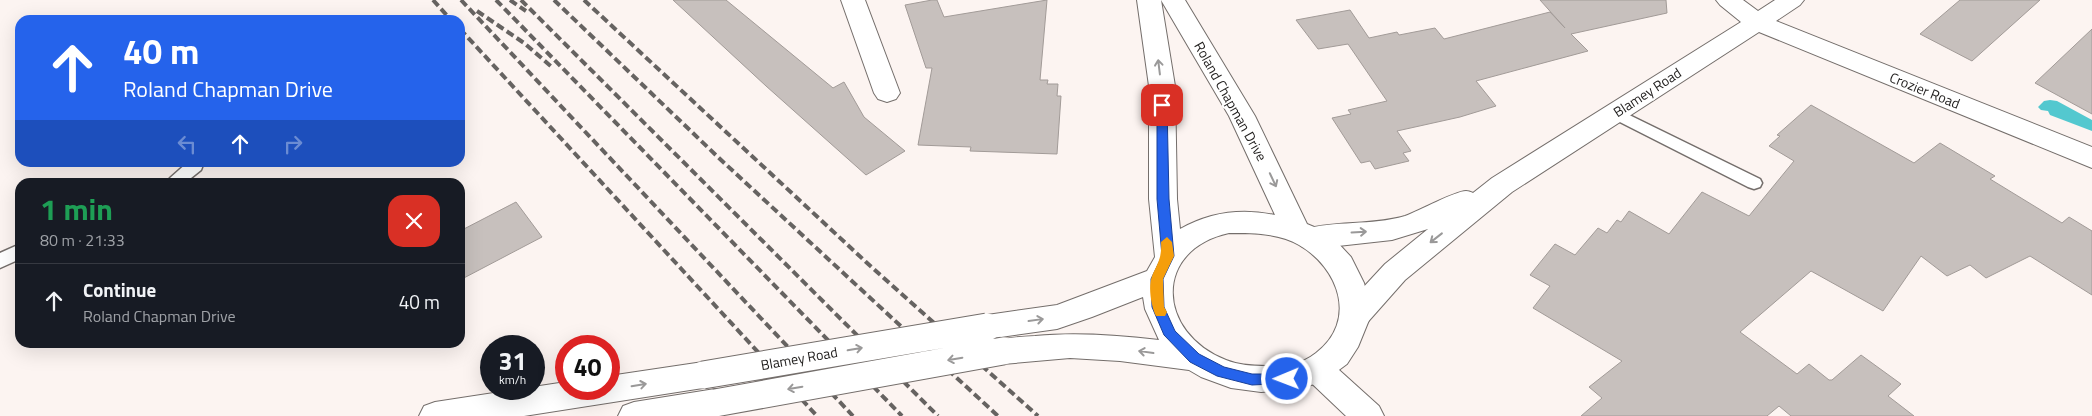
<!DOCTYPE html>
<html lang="en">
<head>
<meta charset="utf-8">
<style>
  body { margin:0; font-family:"Titillium Web",sans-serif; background:#242831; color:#f1f3f6; height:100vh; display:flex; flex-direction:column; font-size:19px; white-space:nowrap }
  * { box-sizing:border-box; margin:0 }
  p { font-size:16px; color:#9ea1a6 }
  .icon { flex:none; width:28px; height:28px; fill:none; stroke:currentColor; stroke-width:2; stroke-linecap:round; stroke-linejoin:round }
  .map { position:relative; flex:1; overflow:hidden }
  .sheet { position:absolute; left:15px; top:178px; width:450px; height:170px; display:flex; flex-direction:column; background:#171b24; border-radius:15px; box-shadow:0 5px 20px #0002 }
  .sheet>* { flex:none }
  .banner { position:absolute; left:15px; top:15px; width:450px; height:152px; border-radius:15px; box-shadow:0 5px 20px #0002; background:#2563eb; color:#fff; overflow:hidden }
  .speed { position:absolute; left:480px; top:335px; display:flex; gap:10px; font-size:25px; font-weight:700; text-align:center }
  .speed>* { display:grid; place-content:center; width:65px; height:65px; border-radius:50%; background:#171b24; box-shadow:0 5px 20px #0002; line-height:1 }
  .speed small { font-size:12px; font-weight:400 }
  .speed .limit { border:8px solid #d22; background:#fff; color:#111 }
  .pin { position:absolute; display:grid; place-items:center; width:42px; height:42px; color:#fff; margin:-21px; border-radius:10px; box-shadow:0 2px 8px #0006 }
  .me { position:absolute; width:55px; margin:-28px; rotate:269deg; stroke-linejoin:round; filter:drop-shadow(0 0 4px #0008) }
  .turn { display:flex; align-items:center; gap:18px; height:105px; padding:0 25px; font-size:22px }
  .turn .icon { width:65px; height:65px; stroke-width:2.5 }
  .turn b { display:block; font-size:35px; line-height:42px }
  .lanes { display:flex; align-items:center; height:48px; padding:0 25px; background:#0003; justify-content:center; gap:25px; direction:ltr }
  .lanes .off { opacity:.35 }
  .round { display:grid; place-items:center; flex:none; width:52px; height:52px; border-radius:15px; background:#242831 }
  .overview { display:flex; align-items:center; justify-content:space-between; height:85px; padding:0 25px }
  h1 { font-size:30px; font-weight:700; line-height:38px; color:#1e9e55 }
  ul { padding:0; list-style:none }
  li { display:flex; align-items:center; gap:15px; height:75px; padding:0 25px; border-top:1px solid #363941 }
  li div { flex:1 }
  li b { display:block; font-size:19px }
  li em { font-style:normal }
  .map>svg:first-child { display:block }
</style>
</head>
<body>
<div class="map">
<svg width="2092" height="416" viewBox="0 0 2092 416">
  <rect width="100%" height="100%" fill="#fcf4f1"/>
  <!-- water -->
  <path fill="#53c8cf" d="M2050 100 2057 101 2092 120V131L2050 115 2048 111 2041 110 2038 107 2044 101Z"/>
  <!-- building -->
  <path fill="#c7c0bd" stroke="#a29b98" d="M673 0H726L833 88 844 82 864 117 905 151 866 175 766 86Z
    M932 0H937L944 17 1047 0 1040 80H1048L1047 84H1058L1057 96H1061L1057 154 970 151 971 147 918 145 932 68H926L905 5Z
    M1540 0H1666L1667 13 1571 34 1588 51 1476 81 1496 106 1460 117 1397 131 1411 151 1403 153 1409 161 1375 169 1370 161 1361 163 1332 118 1351 114 1348 110 1387 101 1348 44 1318 49 1296 20 1350 10 1369 38 1397 32 1399 35 1435 28 1444 39 1550 12 1565 28Z
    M1960 0H2040L1972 61 1920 34Z
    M2092 29V114L2035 83Z
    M1811 105 1914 163 1940 143 1995 176 1990 179 2062 223 2069 217 2092 231V295L2030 256 1986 278 1970 265 1947 276 1921 256 1883 311 1811 271 1740 332 1797 374 1809 364 1829 380H1832L1861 355 1901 384 1888 396 1914 416H1791L1779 406 1767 416H1581L1602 398 1589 387 1622 361 1533 308 1550 286 1530 275 1555 244 1575 255 1598 228 1607 233 1617 220 1621 222 1629 211 1669 234 1702 192 1749 216 1794 161 1769 146 1780 136 1777 135Z
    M516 202 542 237 460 280V231Z"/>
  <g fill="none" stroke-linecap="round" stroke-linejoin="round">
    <defs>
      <path id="service" d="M1615 108 1760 179 1762 183 1760 187 1754 189 1748 187 1610 117 1607 113 1610 109Z
        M188 162H204L201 170 186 182H168L170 178Z
        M20 244V259L0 268V253Z"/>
      <path id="minor" d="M841 0H865L900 93 896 99 887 102 878 99 874 93Z
        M1716 0H1743L1758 11 1775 0H1804L1800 5 1776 21 2092 147V168L1759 32 1512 192 1405 280 1366 324 1356 327 1346 324 1341 315 1346 306 1385 264 1428 229 1392 240 1311 249 1301 246 1297 238 1301 230C1335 220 1371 226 1405 216 1419 211 1455 191 1466 191 1469 191 1471 192 1473 193L1492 178 1741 22 1720 5Z
        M1317 356 1328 360 1379 406 1384 416H1346L1306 378 1302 369 1306 360Z"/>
      <path id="tertiary" d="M1137 0H1161L1175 86 1177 199 1180 229C1210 212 1241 208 1275 215L1229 116 1161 0H1185L1255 116 1307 224 1319 229 1337 242 1351 257 1364 283 1369 302V320L1358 347 1347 364 1324 381 1295 390 1261 392 1231 388 1201 377 1189 370 1120 361 1070 358 1003 364 992 360 988 351 992 342C1006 337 1020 337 1035 336 1077 332 1117 335 1159 340L1145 309 1143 297 1092 317 1057 329 987 339 976 336 972 327 976 318 987 315 1057 305 1147 271 1155 257 1149 199V86ZM1229 233C1252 233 1279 233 1299 245 1339 268 1358 321 1316 353 1301 365 1286 366 1267 366 1253 366 1238 365 1226 360 1157 333 1152 250 1229 233Z
        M703 362 714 366 718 375 714 384 703 388 524 416H419L424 406 435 402 566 382V389H609V376Z
        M715 389 726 393 731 403 726 413 717 416H618L623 406 634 402Z"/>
    </defs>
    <!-- service casing -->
    <use href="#service" stroke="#746e6b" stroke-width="3"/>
    <!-- minor casing -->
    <use href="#minor" stroke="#746e6b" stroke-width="2"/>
    <!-- tertiary casing -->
    <use href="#tertiary" stroke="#746e6b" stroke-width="2"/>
    <!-- service -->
    <use href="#service" fill="#fff" fill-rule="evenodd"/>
    <!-- minor -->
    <use href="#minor" fill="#fff" fill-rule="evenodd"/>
    <!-- tertiary -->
    <use href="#tertiary" fill="#fff" fill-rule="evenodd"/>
    <!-- rail -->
    <path stroke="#666361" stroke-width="4" stroke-dasharray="8 4" stroke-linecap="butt" d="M433 0 451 20
      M461 0 853 416
      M496 0 902 416
      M510 0 526 11
      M521 0 938 416
      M554 0 720 159 998 416
      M584 0 866 262 1038 416
      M477 11 524 43 553 68
      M460 29 817 416"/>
    <defs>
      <path id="tertiary-bridge" d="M703 375 987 327
        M715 403 1003 351"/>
    </defs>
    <!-- tertiary-bridge casing -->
    <use href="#tertiary-bridge" stroke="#746e6b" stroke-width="29" stroke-linecap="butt"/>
    <!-- tertiary-bridge -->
    <use href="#tertiary-bridge" stroke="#fff" stroke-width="27"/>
  </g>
  <!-- one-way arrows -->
  <defs><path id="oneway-shaft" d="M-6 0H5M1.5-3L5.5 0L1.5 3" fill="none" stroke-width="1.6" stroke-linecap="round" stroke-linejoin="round" transform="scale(1.25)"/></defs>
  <g stroke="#9a9999">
    <use href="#oneway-shaft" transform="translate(1159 67) rotate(-97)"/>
    <use href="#oneway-shaft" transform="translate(1273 180) rotate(65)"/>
    <use href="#oneway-shaft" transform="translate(1359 232) rotate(-3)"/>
    <use href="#oneway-shaft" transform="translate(1436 238) rotate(142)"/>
    <use href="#oneway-shaft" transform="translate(1036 320) rotate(-8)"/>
    <use href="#oneway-shaft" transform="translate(855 349) rotate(-10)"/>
    <use href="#oneway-shaft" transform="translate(1146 352) rotate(-172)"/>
    <use href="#oneway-shaft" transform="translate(955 359) rotate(170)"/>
    <use href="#oneway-shaft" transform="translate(639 385) rotate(-9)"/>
    <use href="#oneway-shaft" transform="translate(795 388) rotate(170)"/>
  </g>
  <!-- route -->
  <path fill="#2563eb" stroke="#184099" d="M1162 101 1167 105 1169 199 1174 256 1163 279 1164 307 1175 331 1199 354 1224 367 1252 374H1287L1291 375 1293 379 1291 383 1252 385 1217 376 1190 362 1164 335 1152 307 1151 279 1162 256 1157 199V105Z"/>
  <!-- slow -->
  <path fill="#f59e0b" d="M1167 237 1172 242 1174 256 1163 279 1164 307 1167 312 1165 316H1156C1151 306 1148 287 1152 276 1158 262 1162 258 1161 242Z"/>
  <g text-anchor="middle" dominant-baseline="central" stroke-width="4" stroke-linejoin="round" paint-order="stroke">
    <!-- street labels -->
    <g font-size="14" fill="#1f1d1c" stroke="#fff">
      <text transform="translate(1925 90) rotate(22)">Crozier Road</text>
      <text transform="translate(1647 92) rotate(-33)">Blamey Road</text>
      <text transform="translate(1231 101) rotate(61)">Roland Chapman Drive</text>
      <text transform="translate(799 358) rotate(-10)">Blamey Road</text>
    </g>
  </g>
</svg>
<div class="speed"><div>31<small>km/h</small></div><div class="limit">40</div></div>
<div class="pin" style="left:1162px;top:105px;background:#d93025"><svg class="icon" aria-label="arrive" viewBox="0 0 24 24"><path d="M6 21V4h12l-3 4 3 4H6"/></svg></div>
<svg class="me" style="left:1287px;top:379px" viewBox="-20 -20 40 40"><circle r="17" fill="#2563eb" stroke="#fff" stroke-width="3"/><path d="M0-11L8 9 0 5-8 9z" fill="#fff"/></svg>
<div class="banner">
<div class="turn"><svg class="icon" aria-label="ahead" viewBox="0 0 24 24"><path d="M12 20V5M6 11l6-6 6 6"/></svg><div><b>40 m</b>Roland Chapman Drive</div></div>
<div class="lanes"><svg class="icon off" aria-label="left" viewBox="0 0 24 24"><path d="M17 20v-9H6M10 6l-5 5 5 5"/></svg><svg class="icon" aria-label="ahead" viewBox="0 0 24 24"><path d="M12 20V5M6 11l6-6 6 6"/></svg><svg class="icon off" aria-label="right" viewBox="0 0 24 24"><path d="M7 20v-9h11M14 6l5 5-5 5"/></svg></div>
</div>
<section class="sheet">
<div class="overview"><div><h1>1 min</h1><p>80 m · 21:33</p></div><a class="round" style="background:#d93025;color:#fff"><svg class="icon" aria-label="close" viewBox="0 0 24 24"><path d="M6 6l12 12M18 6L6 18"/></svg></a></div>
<ul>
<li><svg class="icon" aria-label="ahead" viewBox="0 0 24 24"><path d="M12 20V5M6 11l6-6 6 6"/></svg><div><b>Continue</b><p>Roland Chapman Drive</p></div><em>40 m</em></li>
</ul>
</section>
</div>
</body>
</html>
